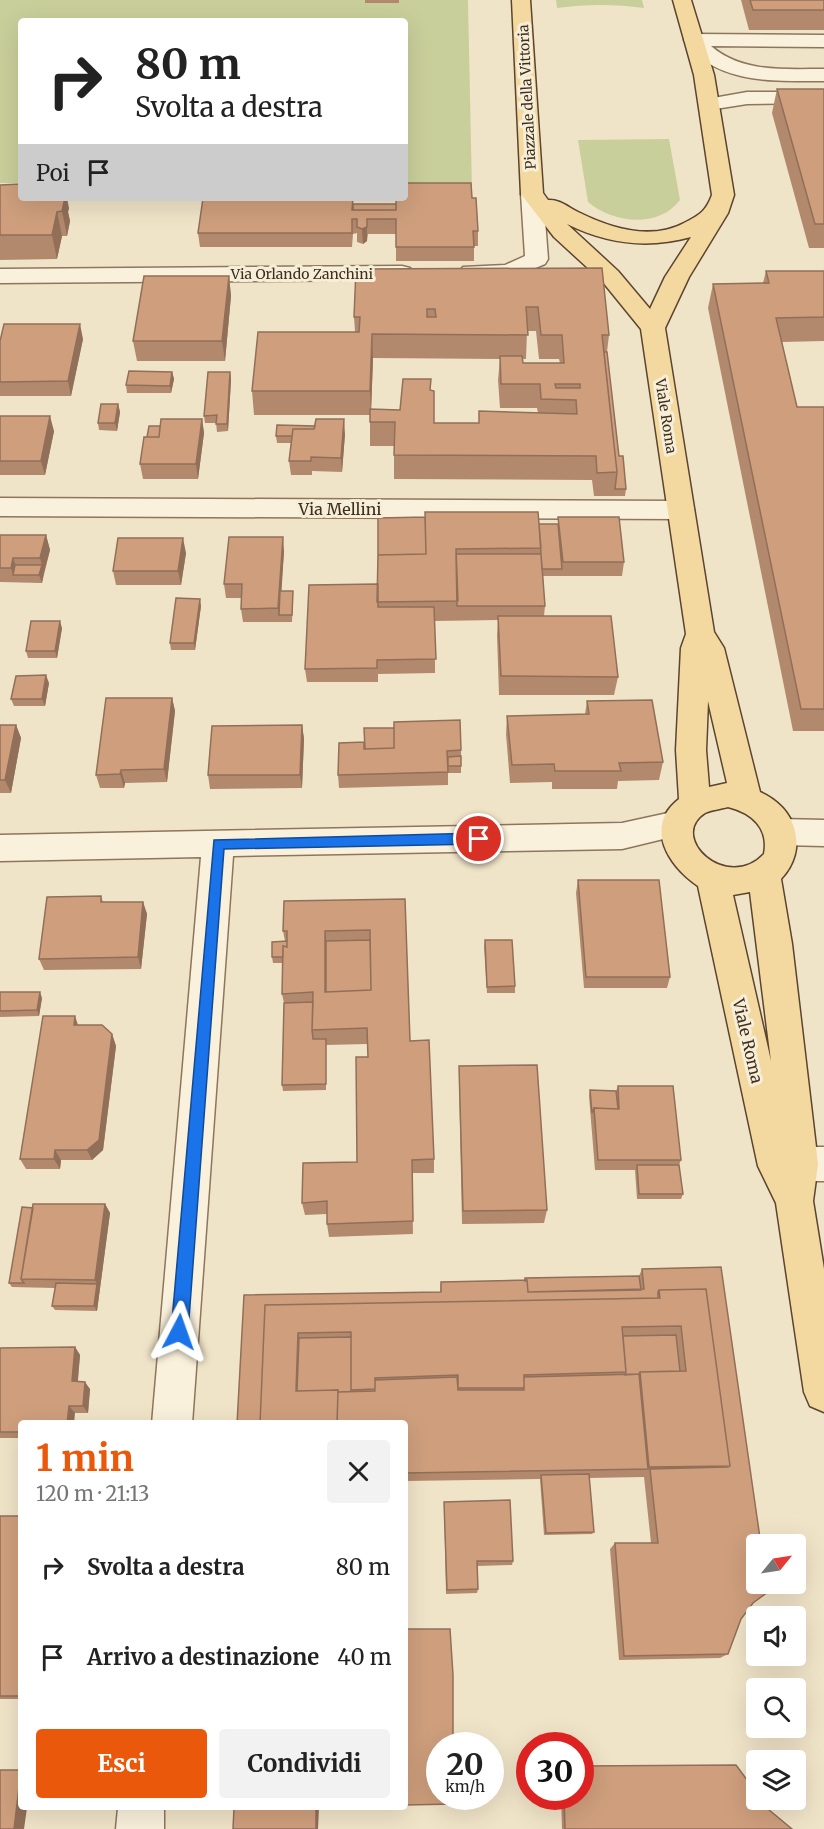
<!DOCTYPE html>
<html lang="it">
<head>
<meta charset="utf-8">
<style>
  body { margin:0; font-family:Merriweather,serif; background:#f2f2f2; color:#222; height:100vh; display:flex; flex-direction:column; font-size:22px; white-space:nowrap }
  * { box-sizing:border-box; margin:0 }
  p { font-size:20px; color:#767676 }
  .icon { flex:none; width:33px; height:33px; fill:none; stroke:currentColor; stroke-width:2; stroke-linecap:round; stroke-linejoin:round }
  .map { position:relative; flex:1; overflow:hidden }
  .panel { position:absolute; left:18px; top:1420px; width:390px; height:390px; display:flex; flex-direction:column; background:#fff; border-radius:6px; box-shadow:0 6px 24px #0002 }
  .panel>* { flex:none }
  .banner { position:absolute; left:18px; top:18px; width:390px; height:183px; border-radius:6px; box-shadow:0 6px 24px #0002; background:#fff; color:#222; overflow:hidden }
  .needle { width:39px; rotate:60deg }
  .buttons { position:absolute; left:746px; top:1534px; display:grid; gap:12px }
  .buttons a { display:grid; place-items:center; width:60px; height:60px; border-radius:6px; background:#fff; box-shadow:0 6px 24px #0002; font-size:30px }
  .speed { position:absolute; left:426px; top:1732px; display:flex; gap:12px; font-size:30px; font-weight:700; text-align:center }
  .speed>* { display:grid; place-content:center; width:78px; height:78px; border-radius:50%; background:#fff; box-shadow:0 6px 24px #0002; line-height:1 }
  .speed small { font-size:15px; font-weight:400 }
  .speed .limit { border:9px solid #d22; background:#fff; color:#111 }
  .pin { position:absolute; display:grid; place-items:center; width:51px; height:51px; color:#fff; margin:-26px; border:3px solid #fff; border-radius:50%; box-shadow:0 2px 6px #0007 }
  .me { position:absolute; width:66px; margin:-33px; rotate:4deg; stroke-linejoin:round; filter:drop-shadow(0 0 4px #0008) }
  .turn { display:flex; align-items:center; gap:21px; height:126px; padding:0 18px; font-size:27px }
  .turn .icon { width:78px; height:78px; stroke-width:2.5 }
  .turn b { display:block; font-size:42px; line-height:51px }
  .then { display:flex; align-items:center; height:57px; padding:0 18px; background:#0003; gap:12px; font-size:22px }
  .round { display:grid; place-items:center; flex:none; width:63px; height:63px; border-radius:6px; background:#f2f2f2 }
  .summary { display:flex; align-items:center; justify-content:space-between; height:102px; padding:0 18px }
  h1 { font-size:36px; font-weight:700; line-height:45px; color:#ea580c }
  .button { display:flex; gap:12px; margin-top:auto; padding:12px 18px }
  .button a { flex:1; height:69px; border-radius:6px; background:#ea580c; color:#fff; font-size:24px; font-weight:700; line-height:69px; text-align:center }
  .button a+a { background:#f2f2f2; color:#222 }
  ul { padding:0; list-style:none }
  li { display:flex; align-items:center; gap:18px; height:90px; padding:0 18px }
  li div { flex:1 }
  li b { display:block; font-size:22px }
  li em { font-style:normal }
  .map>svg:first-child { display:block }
</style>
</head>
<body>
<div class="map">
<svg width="824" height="1829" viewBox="0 0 824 1829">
  <rect width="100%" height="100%" fill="#f0e4c8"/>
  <!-- green -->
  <path fill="#c9cf9b" d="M0 0H468L472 191 405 190V21H21V183H0Z
    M556 0H642L644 8C614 4 587 4 557 8Z
    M669 139 680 200C658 229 613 223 588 202L578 140Z"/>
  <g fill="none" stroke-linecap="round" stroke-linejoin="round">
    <defs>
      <path id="minor" d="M694 34 824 35V47L711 46C742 73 785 69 824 69V81C776 81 715 85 684 40L687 36Z
        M747 92H821L824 93V103L747 104 709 110 702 108 699 104 702 100Z
        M532 187 540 189 543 194 548 259 545 264 509 279 463 277 459 272 463 267 505 265 525 256 521 194 524 189Z
        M402 266 410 268 414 273 410 278 402 280 0 283V269Z
        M0 498 681 501 690 504 694 510 690 516 681 519 0 516Z
        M677 811 688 815 693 824 688 833 622 849 233 856 192 1424H152L201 857 0 861V835L622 823Z
        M781 819 824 820V846L781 845 770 841 765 832 770 823Z
        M800 1147H824V1181H800L787 1176 782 1164 787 1152Z
        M118 1808H164V1829H116Z"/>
      <path id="major" d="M512 0H530L543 193 548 200C559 199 568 207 578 212 610 228 650 241 684 223 700 215 706 211 712 195L694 75 673 0H691L714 75 734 195 728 213 689 277 665 328 714 632 724 648 760 792C797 808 809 849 781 879L792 944 818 1164 813 1201 824 1269V1412L810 1406 804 1392 776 1203 758 1166 698 886C669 866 643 827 679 799L676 750 681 648 686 634 641 329 602 281 554 237 521 194ZM567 224C607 244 648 249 691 237L665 277 650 309 618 271ZM708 701 727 783 709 787 706 750ZM728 807C752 813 769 828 764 854 727 893 667 837 705 813 711 810 721 809 728 807ZM750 892 771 1061 733 895Z"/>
    </defs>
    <!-- minor casing -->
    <use href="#minor" stroke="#8d765c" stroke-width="3"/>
    <!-- major casing -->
    <use href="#major" stroke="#5b4430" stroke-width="3"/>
    <!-- minor -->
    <use href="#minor" fill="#faf1dc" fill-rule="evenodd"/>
    <!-- major -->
    <use href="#major" fill="#f3d9a0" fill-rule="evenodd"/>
  </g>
  <!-- wall -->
  <path fill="#b2896c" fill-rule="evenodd" d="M365 0H399V3H365Z
    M741 0H824V30H749Z
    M777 89H824V248H809L772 113Z
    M0 185 69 208 68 212 70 221 67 236H62L57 259 0 260Z
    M353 198V204H396L472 198 478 231V246H474V261H396V234H368L367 241 363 244 357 242V233L353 234 352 247H200L198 233Z
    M602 268 609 335 607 352 619 456 626 489 625 496H594L592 480 394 479V446H370V415H254L252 391 355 332 354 317ZM527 331H536L539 359H559L560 363H523V359H526ZM373 358 500 359 498 380 500 408H537L538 413 479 411V423H434L431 390 400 410 371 409Z
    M766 271H824V341L782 342 797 407H824V731H793L708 308 713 284 763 283Z
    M229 276 231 296 225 361H137L133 341Z
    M83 339 71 396H0V341Z
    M172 372 174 379 171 393H127L126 385Z
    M230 372 231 380 228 431 217 432 216 423H205L204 416Z
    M118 404 120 412 117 431 99 430 98 423Z
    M0 416 54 431 45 475H0Z
    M202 419 204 433 198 479H143L140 464 160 426Z
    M345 434 342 472 312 471V475H291L289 461 291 443H277L276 436Z
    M558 517 624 562 622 576H543L545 606 544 616 618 677 614 695H499L497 635 498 620 435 621V673L378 674V682H307L305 669 378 584V518L539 524H558Z
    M0 535H46L50 550 42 583 0 582Z
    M284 551 281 591H293V599L292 622H243L241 609V598H226L224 584Z
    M186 553 181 585H116L113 571Z
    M201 606 195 650H171L170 643Z
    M62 628 57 658H28L26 651Z
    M49 683 45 706H14L11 699Z
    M172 698 175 711 167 782 125 783 124 788H100L96 775Z
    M587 701 663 762 659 780 618 781 617 789H552V782L510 783 506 734 507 716 585 714Z
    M0 725H16L21 738 11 793H0Z
    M302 725 304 739 302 788 210 789 208 775Z
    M394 728 461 750V773H448V785L339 788 338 775 364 742Z
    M578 880 670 977 667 988H584L576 893Z
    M101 896 103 902H143L147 914 141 969 44 970 39 959Z
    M405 899 410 1041 434 1159V1173H412L413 1234 329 1237 327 1224V1214L305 1215 302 1203 357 1162 368 1057 367 1044 326 1045V1090L283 1091 282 1085 284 1003 282 994 283 963H273L272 957 285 941 283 931Z
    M485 940 515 986V993H487L484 947Z
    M0 992 42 998 39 1016 0 1017Z
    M78 1025 112 1034 116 1046 103 1150 92 1160H61L60 1169H26L20 1159Z
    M459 1066 547 1210 544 1223 462 1224 459 1080Z
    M618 1086 681 1160 679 1165 683 1194 681 1199H637L635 1170H595L589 1096 590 1090 616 1091Z
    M105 1204 110 1213 97 1311 55 1310 52 1306 55 1288 12 1287 9 1283 33 1208Z
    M721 1267 753 1603 741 1619 728 1654 720 1658 619 1660 610 1549 615 1543H651L644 1477 589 1478 594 1532 592 1534 544 1535 540 1479 405 1481V1424H237L244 1295 440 1292 441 1282 524 1281 525 1278 639 1276 642 1269Z
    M75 1347 80 1355 78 1381 90 1389 88 1413H75L21 1424V1438H0V1348Z
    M444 1502 513 1561 512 1565 477 1566 478 1589 477 1593 446 1594Z
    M0 1516H21V1699H0Z
    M561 1797H580L768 1809 792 1829H562Z"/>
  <!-- shaded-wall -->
  <path fill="#916f58" d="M61 198H67L69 208 68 212 70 221 67 236 62 211Z
    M57 212 62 236 57 259 52 235Z
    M367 219V241L363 244 362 229Z
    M229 276 231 296 225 361 222 341Z
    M80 324 83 339 71 396 68 381Z
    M372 334 373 358 371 415 370 391Z
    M172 372 174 379 171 393 170 386Z
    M230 372 231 380 228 431 227 424Z
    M118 404 120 412 117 431 115 423Z
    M50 416 54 431 45 475 41 461Z
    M202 419 204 433 198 479 196 464Z
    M344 419 345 434 342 472 341 458Z
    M46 535 50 550 44 572 40 558Z
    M283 537 284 551 280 615H279L278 608Z
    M183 538 186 553 181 585 178 571Z
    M13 558 18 572 13 575 11 568Z
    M42 565 44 572 42 583 39 575Z
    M200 599 201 606 195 650 194 643Z
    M60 621 62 628 57 658 55 651Z
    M46 675 49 683 45 706 42 699Z
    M172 698 175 711 167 782 164 769Z
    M16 725 21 738 11 793 5 780Z
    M302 725 304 739 302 788 300 775Z
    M121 770 125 783 124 788 120 774Z
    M143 902 147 914 141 969 138 957Z
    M325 931 327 947 326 1002 325 992Z
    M40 992 42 998 39 1016 37 1010Z
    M75 1016 79 1028 74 1025Z
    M112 1034 116 1046 103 1150 92 1160 87 1150Z
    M55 1150 61 1160 60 1169 54 1159Z
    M105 1204 110 1213 97 1311 94 1306 97 1284 95 1280Z
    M298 1333 301 1345 299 1396 296 1391Z
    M75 1347 80 1355 77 1388 72 1381Z
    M85 1382 90 1389 88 1413 83 1406Z
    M69 1406 75 1413 74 1424H67Z
    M21 1770V1808H27L24 1829H14Z
    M316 1808H319L318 1829H316Z"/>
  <!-- building -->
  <path fill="#cf9f7d" stroke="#916f58" stroke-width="1.5" fill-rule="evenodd" d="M750 0H824V10H753Z
    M777 89H824V224H815Z
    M405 183H471L472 198H476L478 231H473L474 247H396V219H367V227L362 229 357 227V219H352V233H198L203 198H353L352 210H396V198H405Z
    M21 184V198H65L62 211 57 212 52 235H0V185Z
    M353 204H396V210H353Z
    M602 268 609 335H602L617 472 597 473 596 456 394 455 395 422H370V409L400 410 403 379H431L430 390 434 391V423H479V411L577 414 576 400 541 399 540 384H501L500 356H522L523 363H564L562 335H541L538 307H526L528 335 372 334 370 391H252L258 332H359L360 317H354L356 269ZM427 309H435L436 317H427ZM555 384H580V388H556Z
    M766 271H824V317L776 318 797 407H824V709H801L713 284 769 283Z
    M144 276H229L222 341H133Z
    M4 324H80L68 381 0 382V341Z
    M604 352H607L619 456H623L626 489H615L617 472Z
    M129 371 172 372 170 386 126 385Z
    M208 372H230L227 424H216L217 415 204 416Z
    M101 404H118L115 423H98Z
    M0 416H50L41 461H0Z
    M161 419H202L196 464H140L144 437H159Z
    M316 419H344L341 458 311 457V461H289L293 429H314Z
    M277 425 315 426 314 429H293L292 436H276Z
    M149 426H160L159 437H147Z
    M425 512H538L541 548 456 549 458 601 377 602 378 555 426 554Z
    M425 517 426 554 378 555V518Z
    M558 517H619L624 562H563Z
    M539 524H558L562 569H542Z
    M0 535H46L40 558H13L11 568H0Z
    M229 537H283L278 608 241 609 242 584H224Z
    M118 538H183L178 571H113Z
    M456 554H541L545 606H457Z
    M15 565H42L39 575H13Z
    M378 584V607H434L436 659 377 660V668L305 669 309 585Z
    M280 591H293L292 615H279Z
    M176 598 200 599 194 643H170Z
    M498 616H611L618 677 501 676Z
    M31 621H60L55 651H26Z
    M46 675 42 699H11L16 676Z
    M106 698H172L164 769 121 770 120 774 96 775Z
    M652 700 663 762 619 763 621 771H555L554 764 512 765 507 716 589 714 587 701Z
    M460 720 461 750 447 751 448 772 338 775 339 743 364 742V749L394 748V722Z
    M0 725H16L5 780H0Z
    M302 725 300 775H208L212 726Z
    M364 728H394V748L365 749Z
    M461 756V766H448V757Z
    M578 880H659L670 977H586Z
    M101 896V902H143L138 957 39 959 47 897Z
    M405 899 410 1041 429 1040 434 1159 412 1160 413 1221 327 1224V1201L302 1203 303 1163 357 1162 356 1057H368L367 1028 312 1030 313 992 282 994 283 946 287 947V931H283L284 901ZM370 930 371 990 325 992V931Z
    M370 940 371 990 326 992V941Z
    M485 940H512L515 986 487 987Z
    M287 941V947L283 946V957H272V942Z
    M0 992H40L37 1010 0 1011Z
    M313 1002 312 1030 313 1039H326V1084L282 1085 284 1003Z
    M43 1016H75L74 1025H102L112 1034 99 1140 87 1150H55L54 1159H20Z
    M537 1065 547 1210 463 1211 459 1066Z
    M618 1086H673L681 1160H598L594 1108 619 1109Z
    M590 1090 616 1091 618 1109 594 1108 592 1113Z
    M637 1165H679L683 1194H639Z
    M33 1204H105L95 1280 21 1279Z
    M22 1207 33 1208 21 1279 24 1283H9Z
    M721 1267 761 1545H756V1584H767L768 1592 753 1603 741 1619 728 1654 624 1656 615 1543H658L650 1469 728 1467 730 1466 706 1289 659 1290 658 1292V1298L265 1305 260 1424H237L244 1295 441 1292V1282L527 1280 528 1292 644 1289 642 1269Z
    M639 1276 641 1290 528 1292 527 1280 525 1281V1278Z
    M56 1283 97 1284 94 1306H52Z
    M706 1289 730 1466 649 1467 640 1372 686 1371 681 1326 622 1327 626 1372 524 1375V1388H458V1375L375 1378V1389L351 1390V1332L298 1333 296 1391 338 1390 337 1424H260L265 1305 660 1298 659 1290Z
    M676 1335 680 1371 640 1372 639 1374 625 1375 626 1372 623 1336Z
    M351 1337V1392H338V1390L297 1391 299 1338Z
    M75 1347 72 1381 85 1382 83 1406H69L67 1424H21V1432H0V1348Z
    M639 1374 648 1469 405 1473V1424H337L338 1392 375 1391V1380L457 1377 458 1390H524V1377Z
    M589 1474 594 1532 546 1533 541 1475Z
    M510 1500 513 1561H477L478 1589 447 1590 444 1502Z
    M0 1516H21V1696H0Z
    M405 1629H450L453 1675V1746H440V1797H453V1804L405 1805Z
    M736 1765 756 1792V1800H762L768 1809 792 1829H565L564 1797H580V1766Z
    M0 1770H21L14 1829H0Z
    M234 1808H316V1829H233Z"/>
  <!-- route -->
  <path fill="#1a73e8" stroke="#114b97" stroke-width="1.5" d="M479 833 486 839 479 844 224 849 188 1332 185 1338 179 1340 174 1338 171 1332 214 840Z"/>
  <g text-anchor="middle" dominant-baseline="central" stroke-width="6" stroke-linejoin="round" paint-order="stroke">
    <!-- far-street labels -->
    <g font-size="14" fill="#3d2e20" stroke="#f7eed8">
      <text transform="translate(527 97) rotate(-93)">Piazzale della Vittoria</text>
      <text x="302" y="274">Via Orlando Zanchini</text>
      <text transform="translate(666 416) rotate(81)">Viale Roma</text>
    </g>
    <!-- street labels -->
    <g font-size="16" fill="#3d2e20" stroke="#f7eed8">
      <text x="340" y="509">Via Mellini</text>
      <text transform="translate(748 1041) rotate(77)">Viale Roma</text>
    </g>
  </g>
</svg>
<div class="buttons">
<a><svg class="needle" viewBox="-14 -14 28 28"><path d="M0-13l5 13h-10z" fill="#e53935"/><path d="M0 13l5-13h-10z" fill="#767676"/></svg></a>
<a><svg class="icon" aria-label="sound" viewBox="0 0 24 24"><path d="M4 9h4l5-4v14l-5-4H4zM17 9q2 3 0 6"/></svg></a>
<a><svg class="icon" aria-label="search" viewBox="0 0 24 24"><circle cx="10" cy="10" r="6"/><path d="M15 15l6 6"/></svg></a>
<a><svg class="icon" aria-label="layers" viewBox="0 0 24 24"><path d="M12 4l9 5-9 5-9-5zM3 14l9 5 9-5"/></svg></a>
</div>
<div class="speed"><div>20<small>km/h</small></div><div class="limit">30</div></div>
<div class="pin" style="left:479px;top:839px;background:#d93025"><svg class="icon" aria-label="arrive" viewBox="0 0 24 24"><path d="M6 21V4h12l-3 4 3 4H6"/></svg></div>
<svg class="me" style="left:179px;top:1332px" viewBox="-20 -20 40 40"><path d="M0-17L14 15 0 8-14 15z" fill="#1a73e8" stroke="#fff" stroke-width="4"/></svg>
<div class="banner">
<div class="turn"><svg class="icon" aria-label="right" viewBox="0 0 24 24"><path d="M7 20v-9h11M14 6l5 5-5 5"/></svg><div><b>80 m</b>Svolta a destra</div></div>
<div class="then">Poi<svg class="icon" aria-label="arrive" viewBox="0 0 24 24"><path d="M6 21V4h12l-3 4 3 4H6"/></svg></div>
</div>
<section class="panel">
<div class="summary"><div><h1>1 min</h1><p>120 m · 21:13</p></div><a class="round"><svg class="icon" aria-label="close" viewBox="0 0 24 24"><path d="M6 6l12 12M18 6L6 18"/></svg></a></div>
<ul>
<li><svg class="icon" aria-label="right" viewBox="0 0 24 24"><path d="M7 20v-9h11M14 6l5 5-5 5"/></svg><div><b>Svolta a destra</b></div><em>80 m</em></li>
<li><svg class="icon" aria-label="arrive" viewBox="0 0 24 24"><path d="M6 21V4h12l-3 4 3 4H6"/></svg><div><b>Arrivo a destinazione</b></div><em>40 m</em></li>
</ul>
<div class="button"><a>Esci</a><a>Condividi</a></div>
</section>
</div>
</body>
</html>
